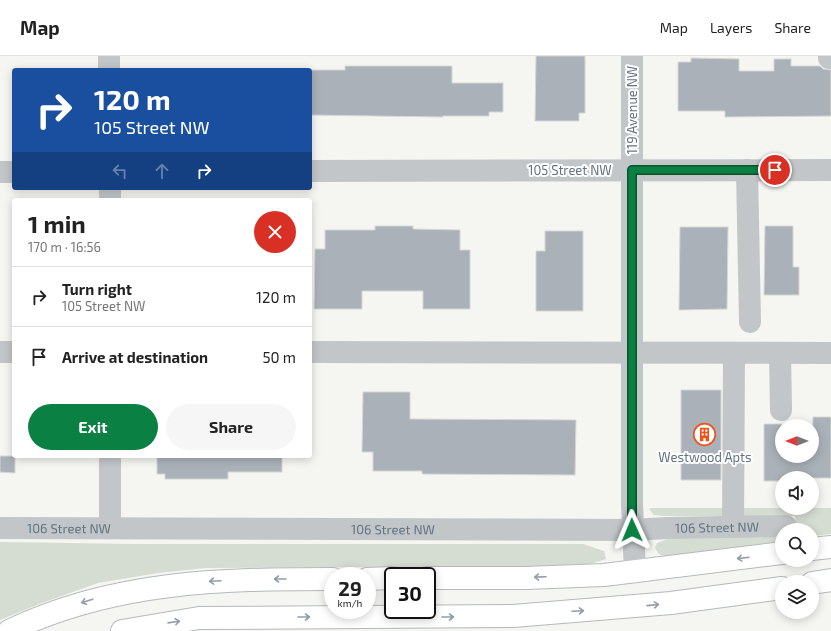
<!DOCTYPE html>
<html lang="en">
<head>
<meta charset="utf-8">
<style>
  body { margin:0; font-family:"Exo 2",sans-serif; background:#f6f6f6; color:#222; height:100vh; display:flex; flex-direction:column; font-size:15px; white-space:nowrap }
  * { box-sizing:border-box; margin:0 }
  p { font-size:13px; color:#767676 }
  .icon { flex:none; width:22px; height:22px; fill:none; stroke:currentColor; stroke-width:2; stroke-linecap:round; stroke-linejoin:round }
  .map { position:relative; flex:1; overflow:hidden }
  .panel { position:absolute; left:12px; top:142px; width:300px; height:260px; display:flex; flex-direction:column; background:#fff; border-radius:4px; box-shadow:0 2px 10px #0003 }
  .panel>* { flex:none }
  .top-card { position:absolute; left:12px; top:12px; width:300px; height:122px; border-radius:4px; box-shadow:0 2px 10px #0003; background:#1a4fa0; color:#fff; overflow:hidden }
  .needle { width:26px; rotate:270deg }
  .tools { position:absolute; left:775px; top:363px; display:grid; gap:8px }
  .tools a { display:grid; place-items:center; width:44px; height:44px; border-radius:50%; background:#fff; box-shadow:0 2px 10px #0003; font-size:20px }
  .speed { position:absolute; left:324px; top:511px; display:flex; gap:8px; font-size:20px; font-weight:700; text-align:center }
  .speed>* { display:grid; place-content:center; width:52px; height:52px; border-radius:50%; background:#fff; box-shadow:0 2px 10px #0003; line-height:1 }
  .speed small { font-size:10px; font-weight:400 }
  .speed .limit { border:2px solid #111; border-radius:6px; background:#fff; color:#111 }
  .pin { position:absolute; display:grid; place-items:center; width:34px; height:34px; color:#fff; margin:-17px; border:2px solid #fff; border-radius:50%; box-shadow:0 1px 4px #0007 }
  .me { position:absolute; width:44px; margin:-22px; rotate:359deg; stroke-linejoin:round; filter:drop-shadow(0 0 3px #0008) }
  .turn { display:flex; align-items:center; gap:14px; height:84px; padding:0 16px; font-size:18px }
  .turn .icon { width:52px; height:52px; stroke-width:2.5 }
  .turn b { display:block; font-size:28px; line-height:34px }
  .lanes { display:flex; align-items:center; height:38px; padding:0 16px; background:#0003; justify-content:center; gap:20px; direction:ltr }
  .lanes .off { opacity:.35 }
  .round { display:grid; place-items:center; flex:none; width:42px; height:42px; border-radius:21px; background:#f6f6f6 }
  .headline { display:flex; align-items:center; justify-content:space-between; height:68px; padding:0 16px }
  h1 { font-size:24px; font-weight:700; line-height:30px }
  .primary-button { display:flex; gap:8px; margin-top:auto; padding:8px 16px }
  .primary-button a { flex:1; height:46px; border-radius:24px; background:#0b8043; color:#fff; font-size:16px; font-weight:700; line-height:46px; text-align:center }
  .primary-button a+a { background:#f6f6f6; color:#222 }
  ul { padding:0; list-style:none }
  li { display:flex; align-items:center; gap:12px; height:60px; padding:0 16px; border-top:1px solid #e0e0e0 }
  li div { flex:1 }
  li b { display:block; font-size:15px }
  li em { font-style:normal }
  header { display:flex; align-items:center; gap:24px; box-sizing:border-box; height:56px; padding:0 20px; background:#fff; border-bottom:1px solid #e0e0e0 }
  header strong { font-size:19px }
  nav { display:flex; gap:22px; margin-inline-start:auto; font-size:14px }
  .map>svg:first-child { display:block }
</style>
</head>
<body>
<header>
<strong>Map</strong>
<nav><a>Map</a><a>Layers</a><a>Share</a></nav>
</header>
<div class="map">
<svg width="831" height="575" viewBox="0 0 831 575">
  <rect width="100%" height="100%" fill="#f5f5f1"/>
  <!-- green -->
  <path fill="#d5dcd2" d="M652 452H831V478L812 480V474H797L795 460H664L654 459 649 453Z
    M673 481H782V485L666 501 659 498 655 492 657 487Z
    M0 486 134 488H583L604 495 606 503 590 508 541 510 205 512 158 517 98 527 39 548 0 564Z"/>
  <!-- building -->
  <path fill="#aab1b8" stroke="#d6d6d4" d="M536 0H585V57H579V65H535Z
    M691 2 739 3V15H774V3H791V10H820L823 13 831 14V60L725 61V55H678V6H691Z
    M345 10H452V27H503V56H489V60H443V61L310 59V14H345Z
    M375 170H413V173L460 174V194H470V253H423V235H362V253H314L315 193H325V174H375Z
    M765 170H793V211H799V239H764Z
    M680 171H728L727 253 679 254Z
    M545 175H583V255H536V195H545Z
    M681 334H721V424H681Z
    M363 336H410V363L576 364 575 419 422 418V415H373V396H362Z
    M813 361H831V422H782V425H764V368H782V400H812Z
    M0 400H15V417L0 416Z
    M157 400H282V416H228V423H165V418H157Z"/>
  <g fill="none" stroke-linecap="round" stroke-linejoin="round">
    <defs>
      <path id="major" d="M812 493 831 491
        M427 522H526L604 519 782 497
        M367 523 393 522
        M812 527 831 524
        M9 575C113 525 220 523 333 523
        M122 575 199 562 513 560 671 547 782 532"/>
    </defs>
    <!-- major casing -->
    <use href="#major" stroke="#b5b9bd" stroke-width="24"/>
    <!-- minor -->
    <g stroke="#c2c6c9" stroke-width="22">
      <path d="M109 0V14"/>
      <path d="M632 0V448L635 516"/>
      <path d="M829 0V2"/>
      <path d="M747 114 750 266"/>
      <path d="M310 115 831 114"/>
      <path d="M0 116H14"/>
      <path d="M110 132V144"/>
      <path d="M0 296H14"/>
      <path d="M310 296 831 297"/>
      <path d="M780 297 781 354"/>
      <path d="M110 400V472"/>
      <path d="M733 471 734 297"/>
      <path id="s1" d="M0 472 632 474 667 472 786 470"/>
    </g>
    <!-- major -->
    <use href="#major" stroke="#fff" stroke-width="22"/>
  </g>
  <!-- one-way arrows -->
  <defs><path id="oneway-shaft" d="M-6 0H5M1.5-3L5.5 0L1.5 3" fill="none" stroke-width="1.6" stroke-linecap="round" stroke-linejoin="round"/></defs>
  <g stroke="#919da9">
    <use href="#oneway-shaft" transform="translate(743 502) rotate(173)"/>
    <use href="#oneway-shaft" transform="translate(540 521) rotate(178)"/>
    <use href="#oneway-shaft" transform="translate(280 523) rotate(180)"/>
    <use href="#oneway-shaft" transform="translate(215 525) rotate(177)"/>
    <use href="#oneway-shaft" transform="translate(87 545) rotate(162)"/>
    <use href="#oneway-shaft" transform="translate(653 549) rotate(-6)"/>
    <use href="#oneway-shaft" transform="translate(578 555) rotate(-3)"/>
    <use href="#oneway-shaft" transform="translate(304 561)"/>
    <use href="#oneway-shaft" transform="translate(448 561)"/>
    <use href="#oneway-shaft" transform="translate(174 566) rotate(-8)"/>
  </g>
  <g fill="none" stroke-linecap="round" stroke-linejoin="round">
    <defs>
      <path id="route" d="M632 474V114H775"/>
    </defs>
    <!-- route casing -->
    <use href="#route" stroke="#07532c" stroke-width="10"/>
    <!-- route -->
    <use href="#route" stroke="#0b8043" stroke-width="7"/>
  </g>
  <!-- icons -->
  <defs>
    <symbol id="building-ring" viewBox="-11 -11 22 22"><circle r="9.5" fill="#fff" stroke="#ec531a" stroke-width="1.5"/><path d="M-4-6H4V6H1V3H-1V6H-4ZM-2.5-4.3h1.7v1.8h-1.7ZM.8-4.3h1.7v1.8H.8ZM-2.5-1h1.7V.8h-1.7ZM.8-1h1.7V.8H.8Z" fill="#ec531a"/></symbol>
  </defs>
  <g fill-rule="evenodd">
    <use href="#building-ring" x="692" y="366" width="25" height="25"/>
  </g>
  <g text-anchor="middle" dominant-baseline="central" stroke-width="4" stroke-linejoin="round" paint-order="stroke">
    <!-- street labels -->
    <g font-size="13" fill="#627384" stroke="#fff">
      <text transform="translate(632 54) rotate(-90)">119 Avenue NW</text>
      <text x="570" y="114">105 Street NW</text>
      <text stroke="none"><textPath href="#s1" startOffset="717">106 Street NW</textPath></text>
      <text stroke="none"><textPath href="#s1" startOffset="69">106 Street NW</textPath></text>
      <text stroke="none"><textPath href="#s1" startOffset="393">106 Street NW</textPath></text>
    </g>
    <!-- poi labels -->
    <g font-size="13" fill="#627384" stroke="#fff">
      <text x="705" y="401">Westwood Apts</text>
    </g>
  </g>
</svg>
<div class="tools">
<a><svg class="needle" viewBox="-14 -14 28 28"><path d="M0-13l5 13h-10z" fill="#e53935"/><path d="M0 13l5-13h-10z" fill="#767676"/></svg></a>
<a><svg class="icon" aria-label="sound" viewBox="0 0 24 24"><path d="M4 9h4l5-4v14l-5-4H4zM17 9q2 3 0 6"/></svg></a>
<a><svg class="icon" aria-label="search" viewBox="0 0 24 24"><circle cx="10" cy="10" r="6"/><path d="M15 15l6 6"/></svg></a>
<a><svg class="icon" aria-label="layers" viewBox="0 0 24 24"><path d="M12 4l9 5-9 5-9-5zM3 14l9 5 9-5"/></svg></a>
</div>
<div class="speed"><div>29<small>km/h</small></div><div class="limit">30</div></div>
<div class="pin" style="left:775px;top:114px;background:#d93025"><svg class="icon" aria-label="arrive" viewBox="0 0 24 24"><path d="M6 21V4h12l-3 4 3 4H6"/></svg></div>
<svg class="me" style="left:632px;top:474px" viewBox="-20 -20 40 40"><path d="M0-17L14 15 0 8-14 15z" fill="#0b8043" stroke="#fff" stroke-width="4"/></svg>
<div class="top-card">
<div class="turn"><svg class="icon" aria-label="right" viewBox="0 0 24 24"><path d="M7 20v-9h11M14 6l5 5-5 5"/></svg><div><b>120 m</b>105 Street NW</div></div>
<div class="lanes"><svg class="icon off" aria-label="left" viewBox="0 0 24 24"><path d="M17 20v-9H6M10 6l-5 5 5 5"/></svg><svg class="icon off" aria-label="ahead" viewBox="0 0 24 24"><path d="M12 20V5M6 11l6-6 6 6"/></svg><svg class="icon" aria-label="right" viewBox="0 0 24 24"><path d="M7 20v-9h11M14 6l5 5-5 5"/></svg></div>
</div>
<section class="panel">
<div class="headline"><div><h1>1 min</h1><p>170 m · 16:56</p></div><a class="round" style="background:#d93025;color:#fff"><svg class="icon" aria-label="close" viewBox="0 0 24 24"><path d="M6 6l12 12M18 6L6 18"/></svg></a></div>
<ul>
<li><svg class="icon" aria-label="right" viewBox="0 0 24 24"><path d="M7 20v-9h11M14 6l5 5-5 5"/></svg><div><b>Turn right</b><p>105 Street NW</p></div><em>120 m</em></li>
<li><svg class="icon" aria-label="arrive" viewBox="0 0 24 24"><path d="M6 21V4h12l-3 4 3 4H6"/></svg><div><b>Arrive at destination</b></div><em>50 m</em></li>
</ul>
<div class="primary-button"><a>Exit</a><a>Share</a></div>
</section>
</div>
</body>
</html>
